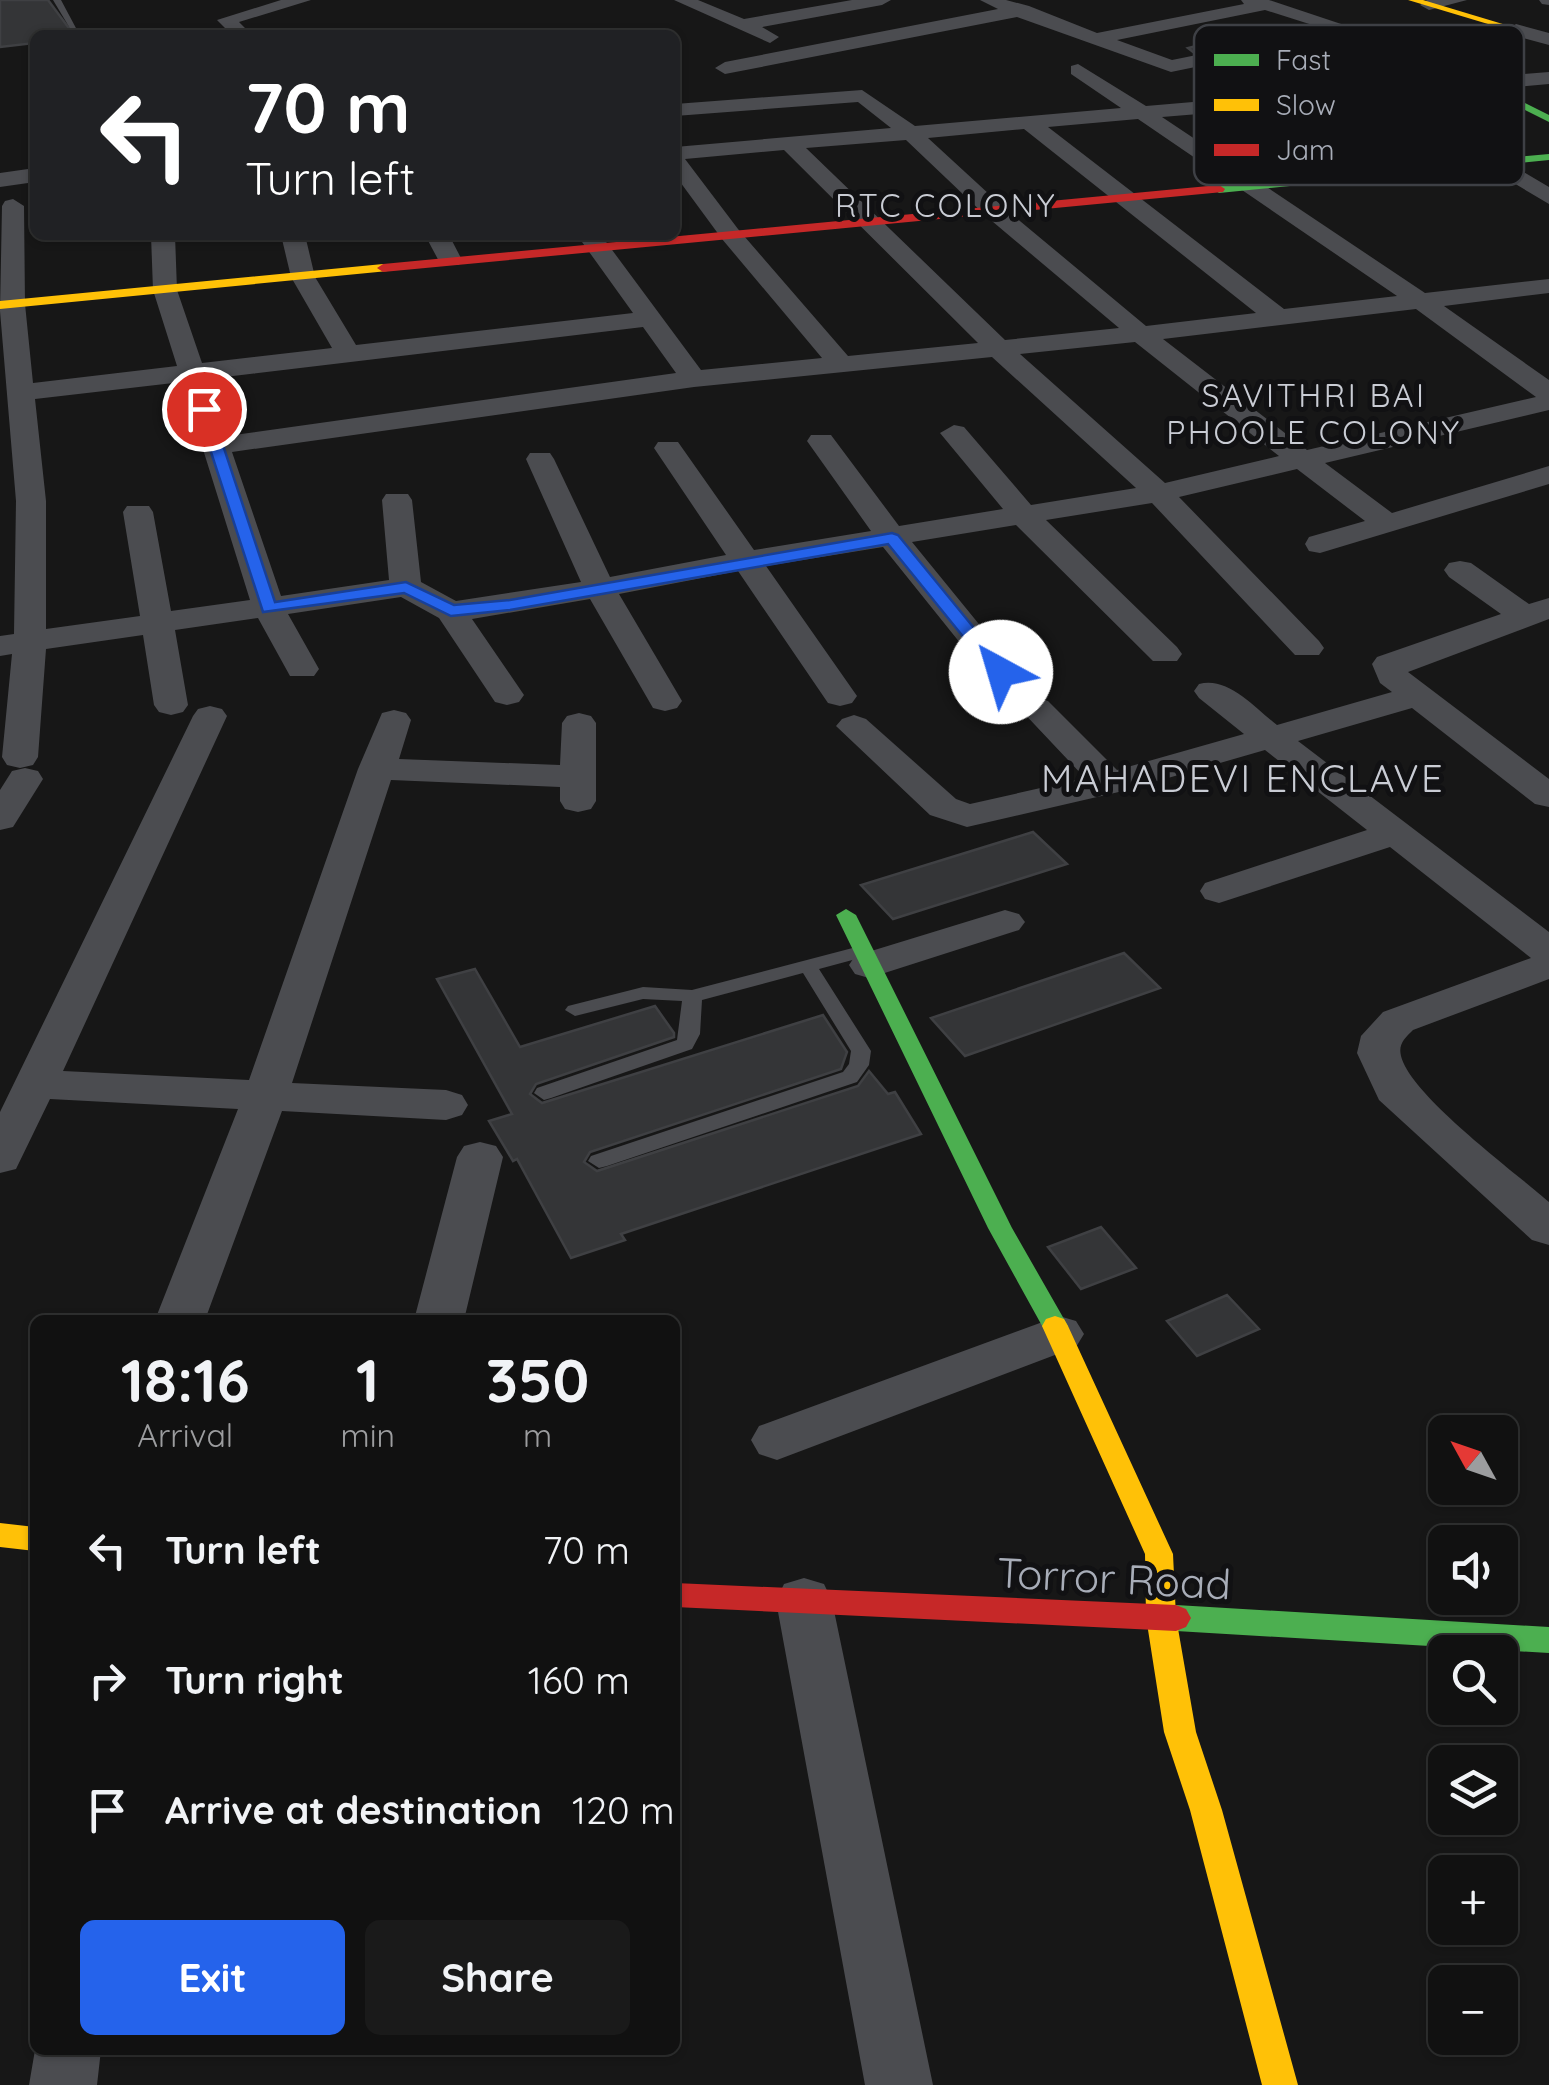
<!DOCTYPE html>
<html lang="en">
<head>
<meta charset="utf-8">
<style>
  body { margin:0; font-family:Quicksand,sans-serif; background:#1a1a1a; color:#f1f3f6; height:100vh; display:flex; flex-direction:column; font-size:38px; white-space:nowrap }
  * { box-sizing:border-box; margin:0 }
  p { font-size:32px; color:#9c9d9f }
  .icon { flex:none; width:55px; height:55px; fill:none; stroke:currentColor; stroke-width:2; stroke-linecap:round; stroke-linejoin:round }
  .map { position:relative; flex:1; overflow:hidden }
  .panel { position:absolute; left:30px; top:1315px; width:650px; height:740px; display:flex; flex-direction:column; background:#111; border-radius:15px; box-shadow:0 2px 8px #0004,0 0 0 2px #303131 }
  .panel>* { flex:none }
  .guide { position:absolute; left:30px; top:30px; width:650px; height:210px; border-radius:15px; box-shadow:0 2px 8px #0004,0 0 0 2px #303131; background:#202124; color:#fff; overflow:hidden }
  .needle { width:65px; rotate:310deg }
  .buttons { position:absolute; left:1428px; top:1415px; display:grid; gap:20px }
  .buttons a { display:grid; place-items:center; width:90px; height:90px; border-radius:15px; background:#111; box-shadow:0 2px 8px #0004,0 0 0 2px #303131; font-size:50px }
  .pin { position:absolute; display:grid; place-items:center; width:85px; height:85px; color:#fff; margin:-42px; border:5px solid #fff; border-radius:50%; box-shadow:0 2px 10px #0007 }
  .me { position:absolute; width:110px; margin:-55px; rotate:321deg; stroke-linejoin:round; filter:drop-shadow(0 0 8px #0008) }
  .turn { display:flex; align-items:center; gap:35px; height:210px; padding:0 50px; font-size:45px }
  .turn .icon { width:130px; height:130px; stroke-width:2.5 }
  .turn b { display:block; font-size:70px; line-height:85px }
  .eta { display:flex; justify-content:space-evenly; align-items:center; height:170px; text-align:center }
  .eta b { font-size:60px; font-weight:800; line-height:70px }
  .cta { display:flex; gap:20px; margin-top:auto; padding:20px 50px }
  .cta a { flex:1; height:115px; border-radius:15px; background:#2563eb; color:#fff; font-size:40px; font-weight:800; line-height:115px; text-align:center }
  .cta a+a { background:#1a1a1a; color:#f1f3f6 }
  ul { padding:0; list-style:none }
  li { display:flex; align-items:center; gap:30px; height:130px; padding:0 50px }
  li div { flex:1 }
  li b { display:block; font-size:38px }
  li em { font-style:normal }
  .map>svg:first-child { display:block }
</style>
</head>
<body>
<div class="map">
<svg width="1549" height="2085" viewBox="0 0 1549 2085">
  <rect width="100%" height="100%" fill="#171717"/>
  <!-- building -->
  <path fill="#343537" stroke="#3f4043" stroke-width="2.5" d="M0 0H48L74 35H35V43L0 47Z
    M1258 30 1273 36 1193 52 1188 48Z
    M1033 832 1067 864 893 919 861 885Z
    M1124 953 1160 988 965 1056 931 1018Z
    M475 969 520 1047 655 1006 674 1033V1037L536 1084 530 1094 542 1103 823 1015 847 1052 841 1069 590 1152 584 1162 597 1171 858 1086 869 1071 888 1094 895 1092 921 1134 621 1234 625 1240 571 1258 517 1159 513 1161 489 1121 512 1114 437 979Z
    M1101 1227 1136 1268 1081 1289 1048 1247Z
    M1227 1295 1259 1329 1197 1356 1167 1321Z"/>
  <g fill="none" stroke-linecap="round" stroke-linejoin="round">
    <!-- lane -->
    <path fill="#4b4c50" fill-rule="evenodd" d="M53 0H61L77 30H71Z
      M864 945 873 951 871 955 819 969 871 1051 869 1065 857 1082 607 1166 599 1168 588 1161 591 1156 843 1072 849 1064 851 1051 803 973 702 1000 700 1034 692 1049 551 1098 544 1100 534 1093 537 1088 677 1040 682 1001 643 999 575 1016 565 1010 568 1006 643 987 692 990Z"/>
    <!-- street -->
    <path fill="#4b4c50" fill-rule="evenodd" d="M281 0H311L239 22 252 35H232L217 20Z
      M674 0H698L744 19 852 0H891L882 5 762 27 779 37 770 43Z
      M980 0H1006L1029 6 1097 33 1244 4 1241 0H1269L1425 52 1415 58 1346 36 1171 72 1017 17 725 74 715 68 725 62 998 9ZM1265 10 1325 29 1172 60 1117 40Z
      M1427 0H1467L1429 10 1420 5Z
      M1539 0H1549V5L1542 4Z
      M1516 24 1549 33V45L1509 34 1507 30Z
      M1078 64 1146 106 1358 88 1368 82 1380 86 1549 72V84L1397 97 1549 187V204L1372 99 1284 107 1379 169 1382 174 1371 181 1260 109 1162 117 1425 293 1549 279V293L1444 306 1549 380V410L1325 463 1392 513 1549 466V484L1320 553 1309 551 1305 544 1309 537 1365 521 1297 469 1179 497 1319 641 1324 648 1319 655H1295L1152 503 1046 520 1177 647 1182 654 1177 661H1153L1016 525 912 542 1018 672 1013 679H989L883 547 766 566 857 696 852 703 840 706 828 703 738 571 619 594 682 701 677 708 665 711 653 708 590 599 472 619 524 695 519 702 507 705 495 702 439 618 401 597 288 614 319 669 314 676H290L258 618 175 630 188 705 183 712 171 715 159 712 154 705 143 635 46 649 38 757 33 765 20 768 7 765 2 757 12 654 0 656V636L14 634 16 501 0 311 2 206 5 201 13 199 24 206 25 304 33 383 177 366 153 290 151 235H175L177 290 202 363 332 348 291 277 281 235H305L315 277 356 345 633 313 577 235H601L701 370 822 358 722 239 675 175V147L891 128 858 102 675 116V104L862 90 915 126 1121 108 1071 74V66ZM1138 119 1397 296 1284 309 1048 127ZM1024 129 1256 313 1146 326 1002 206 928 138ZM906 140 986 216 1119 328 1005 340 806 148ZM784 150 978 343 848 356 738 229 685 159ZM1416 309 1536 397 1307 450 1163 339ZM643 327 676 373 227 436 208 379ZM1135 342 1279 456 1165 483 1020 354ZM992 357 1136 488 1031 505 964 427 954 425 940 433 1003 509 899 526 831 435H811L807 441 871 531 754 550 678 442H658L654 448 726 555 610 577 554 459 550 453H530L526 459 581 582 456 601 421 582 412 500 408 494H386L382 500 389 580 281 596 232 452 694 387ZM182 382 250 600 171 611 153 512 149 506H127L123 512 140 616 46 629V501L35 399Z
      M35 168V182L0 187V173Z
      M425 235H449L462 260 459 265H441Z
      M1460 561 1471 563 1529 604 1549 598V619L1408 672 1549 779V807L1535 804 1412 708 1298 741 1549 932V979L1413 1030C1405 1038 1398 1044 1401 1056 1411 1096 1515 1172 1549 1202V1245L1532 1240 1379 1100 1357 1053 1361 1036 1383 1012 1531 958 1390 847 1219 903 1205 899 1200 891 1205 883 1367 830 1265 750 1123 791 967 827 930 815 836 726 842 719 854 715 866 719 956 799 970 804 1085 778 1019 708 1024 701 1036 698 1048 701 1117 770 1244 734 1199 698 1194 691 1199 684C1228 676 1255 708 1277 725L1392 692 1380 683 1372 664 1377 657 1501 614 1449 577 1444 570 1449 563Z
      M210 706 222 709 227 716 63 1071 249 1080 358 769 382 713 394 710 406 713 411 720 399 759 560 765 562 723 567 716 579 713 591 716 596 723V801L591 809 578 812 565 809 560 801V787L391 780 292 1083 446 1090 462 1095 468 1105 462 1115 446 1120 282 1111 205 1320H155L238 1109 50 1099 16 1169 0 1173V1112L193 716 198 709Z
      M25 768 38 771 43 779 13 827 0 830V790L12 771Z
      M1005 910 1019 914 1025 922 1019 930 869 978 855 974 849 965 855 956Z
      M480 1142 496 1146 503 1157 464 1320H414L457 1157 464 1146Z
      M1059 1316 1076 1321 1084 1334 1076 1347 777 1460 759 1454 751 1440 759 1426Z
      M804 1578 824 1584 832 1601 933 2085H865L776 1601 784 1584Z
      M35 2050H101L97 2085H29Z"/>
    <!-- fast -->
    <path fill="#4caf50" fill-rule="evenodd" d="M1516 27 1519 32 1425 53 1549 115V122L1410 52Z
      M1549 154V160L1219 193 1213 189 1219 185Z
      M846 909 856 915 1012 1228 1068 1326 1064 1333 1055 1336 1046 1333 988 1228 836 915Z
      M1176 1605 1549 1627V1653L1176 1631 1166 1627 1161 1618 1166 1609Z"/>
    <!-- slow -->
    <path fill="#ffc107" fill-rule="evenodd" d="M1408 0H1423L1516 28 1508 30Z
      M383 264 389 268 388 271 0 309V301Z
      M1055 1316 1064 1319 1068 1326 1173 1554 1176 1617 1196 1732 1222 1810 1298 2085H1262L1190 1810 1164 1732 1146 1617 1145 1554 1042 1326 1046 1319Z
      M0 1523 35 1527V1551L0 1547Z"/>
    <!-- jam -->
    <path fill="#c62828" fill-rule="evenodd" d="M1219 185 1225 189 1223 192 383 272 377 268 383 264Z
      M675 1583 1176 1605 1186 1609 1191 1618 1186 1627 1176 1631 675 1607Z"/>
  </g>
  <!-- route -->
  <path fill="#2563eb" stroke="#184099" stroke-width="2.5" d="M204 405 211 409 275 602 406 582 454 605 510 600 892 533 898 535 1010 672 1007 676H995L888 544 510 610 451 616 404 593 263 612 197 409Z"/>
  <g text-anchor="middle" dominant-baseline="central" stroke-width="10" stroke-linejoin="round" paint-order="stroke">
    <!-- far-neighbourhood labels -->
    <g font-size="32" letter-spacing="2.5" fill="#c9ccd4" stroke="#111113">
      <text x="946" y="205">RTC COLONY</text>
      <text x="1314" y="395">SAVITHRI BAI<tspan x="1314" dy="37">PHOOLE COLONY</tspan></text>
    </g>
    <!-- neighbourhood labels -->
    <g font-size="38" letter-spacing="2.5" fill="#c9ccd4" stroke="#111113">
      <text x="1243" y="778">MAHADEVI ENCLAVE</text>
    </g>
    <!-- near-street labels -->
    <g font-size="42" fill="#a8adb8" stroke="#111113">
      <text transform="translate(1114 1578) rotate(3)">Torror Road</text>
    </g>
  </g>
  <!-- legend -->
  <rect x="1194" y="25" width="330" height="160" rx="15" fill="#111113" stroke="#3e4045" stroke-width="2.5"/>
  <rect x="1214" y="54" width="45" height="12" fill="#4caf50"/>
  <rect x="1214" y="99" width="45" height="12" fill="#ffc107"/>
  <rect x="1214" y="144" width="45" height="12" fill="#c62828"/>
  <g font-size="28" fill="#a8adb8">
    <text x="1276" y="70">Fast</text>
    <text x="1276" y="115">Slow</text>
    <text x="1276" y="160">Jam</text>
  </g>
</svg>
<div class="buttons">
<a><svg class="needle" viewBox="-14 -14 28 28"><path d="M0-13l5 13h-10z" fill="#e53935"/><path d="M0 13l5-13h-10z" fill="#9c9d9f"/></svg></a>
<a><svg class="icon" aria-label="sound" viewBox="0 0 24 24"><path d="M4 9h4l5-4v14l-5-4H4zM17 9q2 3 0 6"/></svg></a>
<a><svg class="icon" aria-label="search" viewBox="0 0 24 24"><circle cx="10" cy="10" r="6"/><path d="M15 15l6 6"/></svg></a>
<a><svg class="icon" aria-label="layers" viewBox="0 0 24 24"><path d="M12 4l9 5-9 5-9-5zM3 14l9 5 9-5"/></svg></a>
<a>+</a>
<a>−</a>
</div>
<div class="pin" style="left:204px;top:409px;background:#d93025"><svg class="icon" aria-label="arrive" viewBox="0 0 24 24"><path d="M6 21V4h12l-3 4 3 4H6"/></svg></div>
<svg class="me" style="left:1001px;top:672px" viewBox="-20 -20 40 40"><circle r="19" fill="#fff"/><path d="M0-13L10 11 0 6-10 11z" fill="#2563eb"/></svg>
<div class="guide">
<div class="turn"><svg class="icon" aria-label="left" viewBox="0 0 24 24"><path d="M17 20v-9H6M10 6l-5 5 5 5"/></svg><div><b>70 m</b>Turn left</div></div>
</div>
<section class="panel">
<div class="eta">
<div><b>18:16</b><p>Arrival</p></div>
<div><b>1</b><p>min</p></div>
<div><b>350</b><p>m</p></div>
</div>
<ul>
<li><svg class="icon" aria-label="left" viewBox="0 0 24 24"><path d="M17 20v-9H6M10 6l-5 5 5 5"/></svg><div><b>Turn left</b></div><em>70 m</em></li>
<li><svg class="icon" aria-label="right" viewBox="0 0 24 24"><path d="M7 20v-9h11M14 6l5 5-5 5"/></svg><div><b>Turn right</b></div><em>160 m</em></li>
<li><svg class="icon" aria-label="arrive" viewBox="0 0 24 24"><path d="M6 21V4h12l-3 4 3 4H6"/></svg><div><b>Arrive at destination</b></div><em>120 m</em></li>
</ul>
<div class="cta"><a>Exit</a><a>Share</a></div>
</section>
</div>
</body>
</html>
